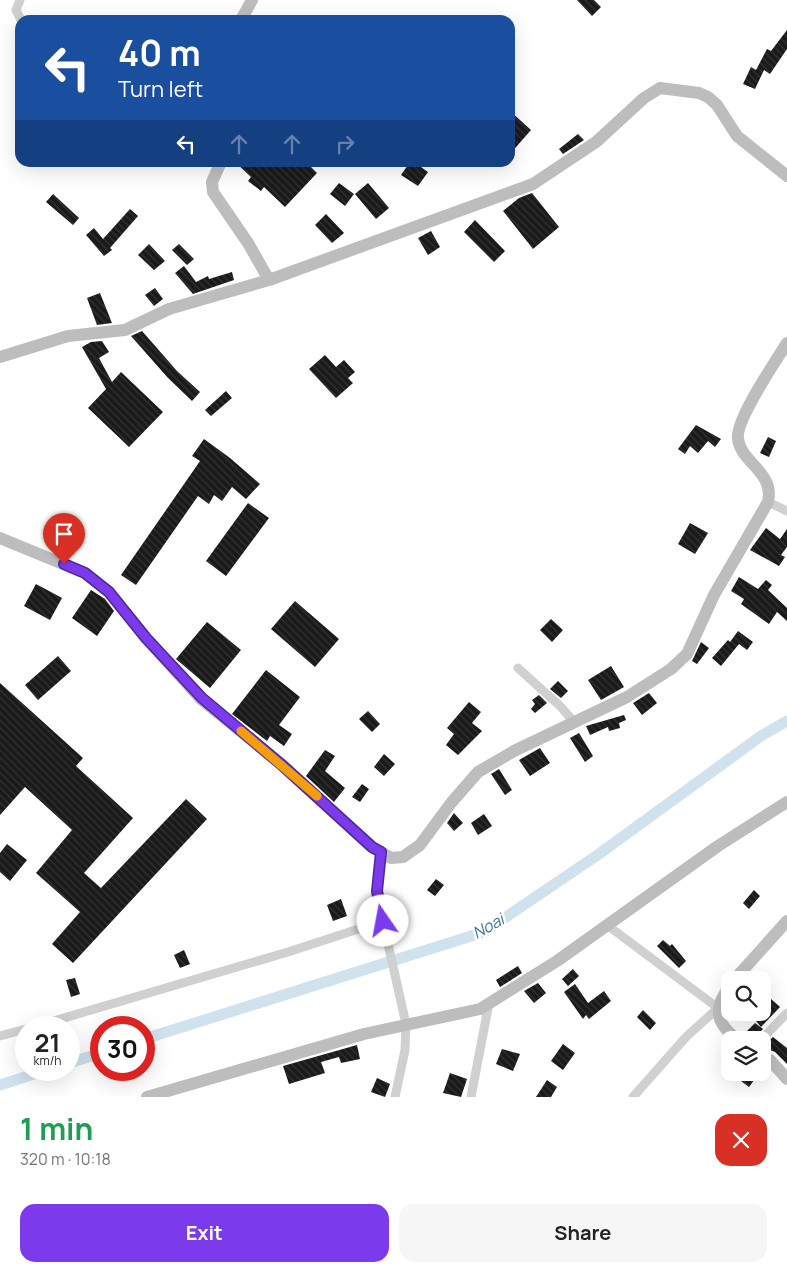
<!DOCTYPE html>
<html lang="en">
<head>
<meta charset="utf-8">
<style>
  body { margin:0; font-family:Manrope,sans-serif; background:#f6f6f6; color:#222; height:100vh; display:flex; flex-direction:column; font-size:19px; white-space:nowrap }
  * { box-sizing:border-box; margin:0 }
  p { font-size:16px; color:#767676 }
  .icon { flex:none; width:28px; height:28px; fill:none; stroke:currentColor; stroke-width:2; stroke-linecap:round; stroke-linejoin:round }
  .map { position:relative; height:1097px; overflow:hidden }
  .drawer { display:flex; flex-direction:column; background:#fff; flex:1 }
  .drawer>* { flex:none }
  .guide { position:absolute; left:15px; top:15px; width:500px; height:152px; border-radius:15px; box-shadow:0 5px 20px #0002; background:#1a4fa0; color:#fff; overflow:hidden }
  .tools { position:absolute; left:721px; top:971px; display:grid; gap:10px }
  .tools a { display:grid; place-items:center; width:50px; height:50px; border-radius:10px; background:#fff; box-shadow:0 5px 20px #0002; font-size:25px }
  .speed { position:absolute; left:15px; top:1016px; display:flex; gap:10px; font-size:25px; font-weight:700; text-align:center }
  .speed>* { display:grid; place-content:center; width:65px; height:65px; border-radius:50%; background:#fff; box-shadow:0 5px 20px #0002; line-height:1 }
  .speed small { font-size:12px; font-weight:400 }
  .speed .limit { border:8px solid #d22; background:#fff; color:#111 }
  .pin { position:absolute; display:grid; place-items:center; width:42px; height:42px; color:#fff; margin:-51px -21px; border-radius:50% 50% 50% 0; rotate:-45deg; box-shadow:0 0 5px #0007 }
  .pin .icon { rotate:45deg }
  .me { position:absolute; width:55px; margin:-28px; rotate:348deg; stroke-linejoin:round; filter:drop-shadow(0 0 4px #0008) }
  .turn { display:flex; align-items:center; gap:18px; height:105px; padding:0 20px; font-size:22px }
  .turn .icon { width:65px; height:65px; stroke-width:2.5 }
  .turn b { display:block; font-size:35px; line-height:42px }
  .lanes { display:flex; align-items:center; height:48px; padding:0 20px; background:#0003; justify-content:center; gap:25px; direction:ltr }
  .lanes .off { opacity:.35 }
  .round { display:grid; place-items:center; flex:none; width:52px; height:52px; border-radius:15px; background:#f6f6f6 }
  .summary { display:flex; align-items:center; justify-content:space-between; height:85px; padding:0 20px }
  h1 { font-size:30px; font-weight:700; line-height:38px; color:#1e9e55 }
  .cta { display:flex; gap:10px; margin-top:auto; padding:10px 20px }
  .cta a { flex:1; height:58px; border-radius:15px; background:#7c3aed; color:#fff; font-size:20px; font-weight:700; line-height:58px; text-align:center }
  .cta a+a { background:#f6f6f6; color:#222 }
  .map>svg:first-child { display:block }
</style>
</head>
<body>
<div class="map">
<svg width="787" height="1097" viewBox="0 0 787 1097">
  <defs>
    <pattern id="building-back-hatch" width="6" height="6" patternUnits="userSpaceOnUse" patternTransform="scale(1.25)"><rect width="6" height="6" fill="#1a1a1a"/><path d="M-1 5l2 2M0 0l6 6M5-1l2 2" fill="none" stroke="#333"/></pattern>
  </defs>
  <rect width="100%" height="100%" fill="#fff"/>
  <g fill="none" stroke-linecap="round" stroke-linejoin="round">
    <!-- canal -->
    <path stroke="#cfe2ee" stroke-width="11" d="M144 1039 484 932 599 854 761 736 787 721
      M69 1063 101 1053
      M0 1085 46 1070"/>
  </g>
  <!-- building -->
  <path fill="url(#building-back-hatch)" d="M577 0H594L601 7 592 16Z
    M787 30V49L770 74 764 70 755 89 743 84 751 67 756 70 767 49 771 51Z
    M510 111 531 130 510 154Z
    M578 134 584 140 563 154 559 149Z
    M235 162H254L259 167 263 162H306L317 173 285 207 264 187 261 191 248 181 251 177Z
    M410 162H414L428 172 418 186 401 175Z
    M339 183 354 194 345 206 330 194Z
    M368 183 389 208 376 219 355 194Z
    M532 193 559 227 533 249 503 211 519 198Z
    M53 194 79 218 73 225 46 202Z
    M130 209 138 216 110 248 112 250 104 256 86 235 94 228 103 239Z
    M326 214 344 233 332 243 315 225Z
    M475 220 505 251 494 262 464 232Z
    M431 231 440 247 428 255 418 238Z
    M149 244 165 261 154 270 138 255Z
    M179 244 194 259 187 265 172 250Z
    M184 266 196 282 208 276 209 279 232 272 234 280 193 294 175 273Z
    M155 288 163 299 154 306 145 295Z
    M100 293 112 323 97 325 87 298Z
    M142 331 177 371 200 392 192 401 168 378 131 336Z
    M102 341 109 352 99 358 112 382 121 372 163 412 129 447 88 408 106 389 82 347 91 342Z
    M325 355 336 367 344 360 355 372 348 378 353 383 336 398 309 369Z
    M226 391 232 398 211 416 205 410Z
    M696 425 721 439 715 447 708 441 698 453 690 446 685 454 678 449Z
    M768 437 776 441 769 457 760 453Z
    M204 439 230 458 260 484 246 499 232 487 222 501 214 495 209 504 198 496 136 585 121 575 200 461 192 456Z
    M248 503 269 518 226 576 206 561Z
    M690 523 708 533 695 554 678 544Z
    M766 528 780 539 787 529V547L781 555 785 557 779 566 750 550Z
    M739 577 758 589 766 580 772 585 768 590 787 608V621L777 612 769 624 741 604 744 599 731 591Z
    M36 584 62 598 50 620 24 606Z
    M91 590 105 599 114 611 97 636 72 618Z
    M295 601 339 639 315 667 271 629Z
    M551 619 563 630 552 642 540 630Z
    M207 622 241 650 210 688 176 659Z
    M738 631 753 642 747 650 739 644 721 666 712 658 728 640 730 642Z
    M701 642 709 648 697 664 692 661Z
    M58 656 71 671 38 700 25 685Z
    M611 666 624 687 601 700 588 680Z
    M266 670 300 697 279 725 292 734 284 746 270 736 267 741 232 714Z
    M558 681 568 691 561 698 550 689Z
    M0 683 83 758 76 766 133 818 84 873 101 888 186 799 207 819 73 963 52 944 80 912 36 873 72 830 25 787 0 815Z
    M649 693 657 703 642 715 633 703Z
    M539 695 547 703 535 713 531 709 535 704 532 700Z
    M469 702 481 712 472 723 482 731 458 755 446 745 454 734 447 728Z
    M368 711 380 724 372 732 359 719Z
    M624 715 626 720 619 723 620 728 609 731 608 727 590 735 586 726Z
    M579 733 593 756 585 762 570 738Z
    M540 748 550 763 530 776 519 760Z
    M325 750 335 756 325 771 345 788 334 802 306 776Z
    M384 754 395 764 384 776 374 767Z
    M499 769 512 790 505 795 491 774Z
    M362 784 369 789 360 802 352 797Z
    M454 813 463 823 454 831 447 823Z
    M484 814 492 826 478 835 471 823Z
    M7 844 27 860 10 881 0 872V853Z
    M436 879 444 885 435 896 427 890Z
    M754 890 760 896 749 909 743 903Z
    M341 899 347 916 333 921 327 905Z
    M663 940 670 946 672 944 686 961 679 968 657 946Z
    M184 950 190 964 180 968 174 955Z
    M518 966 522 973 500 987 496 980Z
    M573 969 579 976 568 986 562 979Z
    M75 978 80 994 71 997 66 980Z
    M538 983 546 993 534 1003 524 991Z
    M575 984 588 1003 604 991 611 1001 589 1019 586 1015 583 1019 564 992Z
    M762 991 780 1007 761 1027 756 1021 762 1014Z
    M643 1010 656 1023 650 1030 637 1017Z
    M755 1023 763 1029 753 1039 746 1032Z
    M773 1037 787 1048V1064L775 1052 762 1047Z
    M563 1044 575 1053 563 1070 551 1061Z
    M357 1045 360 1059 341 1063 339 1057 321 1062 325 1073 289 1084 283 1066Z
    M502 1049 520 1054 513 1071 496 1064Z
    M741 1072H760L749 1087 737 1078Z
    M450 1073 467 1079 461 1097 443 1093Z
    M377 1078 390 1084 385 1097 371 1092Z
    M547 1080 557 1087 551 1097H536Z"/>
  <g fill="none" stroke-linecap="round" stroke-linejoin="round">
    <!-- street -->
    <path stroke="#d0d0d0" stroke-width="9" d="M20 0 16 10 21 20
      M768 502 787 511
      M518 668 561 707 574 722
      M381 852 377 891 379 904 406 1024 405 1050 395 1097
      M607 925 718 1008 686 1037 633 1097
      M30 1028 288 952 383 921
      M0 1036 26 1029
      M761 1040 787 1013
      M471 1097 489 1003"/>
    <!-- secondary -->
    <path stroke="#bdbdbd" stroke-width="12" d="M241 20 252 0
      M221 162 212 182 213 192 248 243 269 280
      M0 357 68 336 125 330 169 309 269 280 533 184 596 142 644 98 660 88 699 93 708 97 717 105 737 136 787 176
      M0 538 85 573 109 592 146 638 201 699 282 765 372 847 391 858 403 857 420 845 451 803 478 772 514 751 627 697 671 669 687 654 714 595 768 502C775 472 741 463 738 439 735 420 776 361 787 343
      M734 980 787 921
      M730 986C713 1008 715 1023 738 1040
      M762 1055 770 1060 787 1079
      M147 1097 364 1034 480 1009 557 961 718 846 787 802"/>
  </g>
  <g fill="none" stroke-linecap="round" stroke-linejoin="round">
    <defs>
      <path id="route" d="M64 564 85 573 109 592 146 638 202 698 282 765 372 847 381 852 377 891 383 921"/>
    </defs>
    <!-- route casing -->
    <use href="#route" stroke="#51269a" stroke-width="12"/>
    <!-- route -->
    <use href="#route" stroke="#7c3aed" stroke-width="9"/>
    <!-- slow -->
    <path stroke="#f59e0b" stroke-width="9" d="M241 731 317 796"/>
  </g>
  <g text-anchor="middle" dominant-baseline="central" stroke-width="5" stroke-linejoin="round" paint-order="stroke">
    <!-- water labels -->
    <g font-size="16" font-style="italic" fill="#3f7597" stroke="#fff">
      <text transform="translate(488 926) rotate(-29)">Noai</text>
    </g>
  </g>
</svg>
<div class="tools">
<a><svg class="icon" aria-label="search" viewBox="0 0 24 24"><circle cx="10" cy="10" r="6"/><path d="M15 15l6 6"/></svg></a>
<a><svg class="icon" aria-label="layers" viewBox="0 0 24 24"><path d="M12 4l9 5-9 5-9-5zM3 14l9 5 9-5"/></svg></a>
</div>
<div class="speed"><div>21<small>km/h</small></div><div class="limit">30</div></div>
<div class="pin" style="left:64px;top:564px;background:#d93025"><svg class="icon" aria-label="arrive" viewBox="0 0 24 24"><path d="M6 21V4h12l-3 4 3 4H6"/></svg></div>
<svg class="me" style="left:383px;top:921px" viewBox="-20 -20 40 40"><circle r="19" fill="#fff"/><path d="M0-13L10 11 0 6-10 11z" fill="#7c3aed"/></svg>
<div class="guide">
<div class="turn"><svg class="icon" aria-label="left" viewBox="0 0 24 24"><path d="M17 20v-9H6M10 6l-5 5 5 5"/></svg><div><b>40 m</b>Turn left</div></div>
<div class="lanes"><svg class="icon" aria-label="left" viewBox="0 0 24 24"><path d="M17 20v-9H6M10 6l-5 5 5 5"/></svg><svg class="icon off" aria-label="ahead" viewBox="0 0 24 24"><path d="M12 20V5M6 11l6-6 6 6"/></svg><svg class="icon off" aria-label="ahead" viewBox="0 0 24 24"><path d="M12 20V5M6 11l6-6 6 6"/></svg><svg class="icon off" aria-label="right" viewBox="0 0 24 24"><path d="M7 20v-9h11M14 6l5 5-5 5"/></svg></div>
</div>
</div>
<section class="drawer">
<div class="summary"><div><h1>1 min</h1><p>320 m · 10:18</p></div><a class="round" style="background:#d93025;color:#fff"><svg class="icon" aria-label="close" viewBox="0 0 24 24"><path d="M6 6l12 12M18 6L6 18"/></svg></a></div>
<div class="cta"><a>Exit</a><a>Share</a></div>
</section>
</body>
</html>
